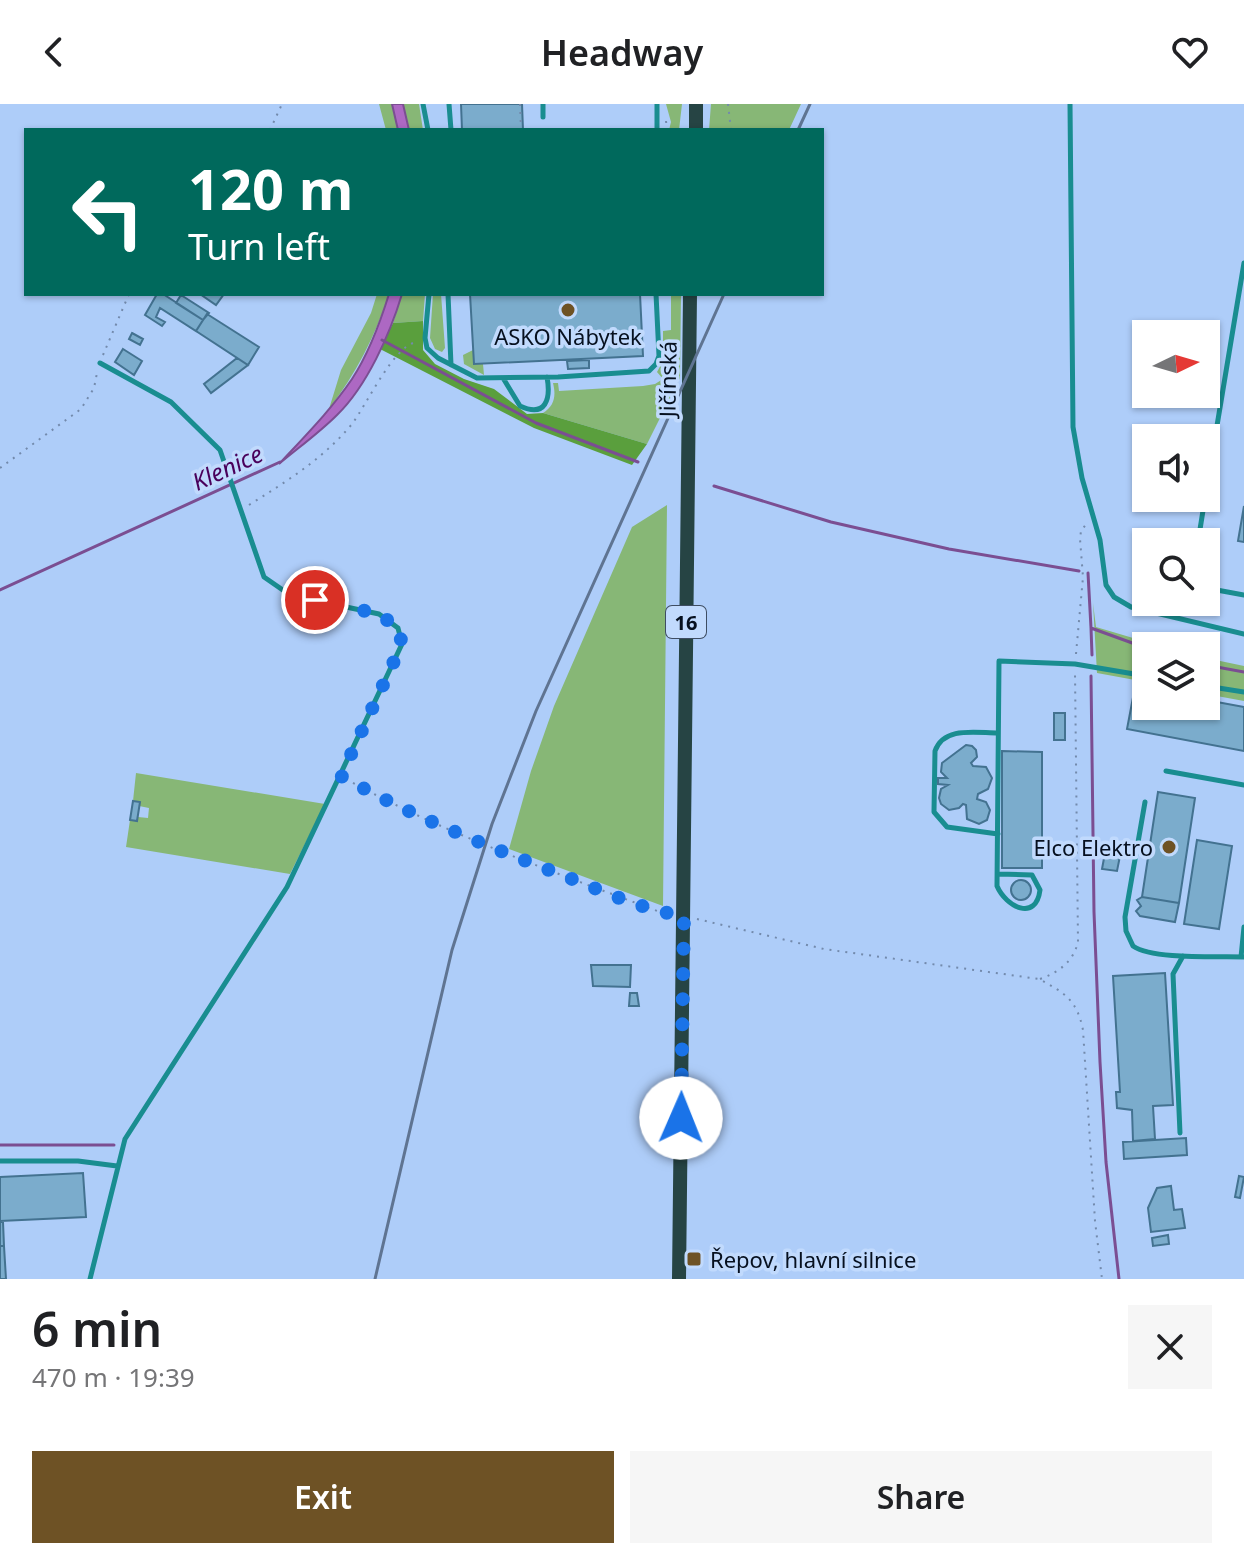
<!DOCTYPE html>
<html lang="en">
<head>
<meta charset="utf-8">
<style>
  body { margin:0; font-family:"Noto Sans",sans-serif; background:#f6f6f6; color:#202124; height:100vh; display:flex; flex-direction:column; font-size:30px; white-space:nowrap }
  * { box-sizing:border-box; margin:0 }
  p { font-size:26px; color:#757577 }
  .icon { flex:none; width:44px; height:44px; fill:none; stroke:currentColor; stroke-width:2; stroke-linecap:round; stroke-linejoin:round }
  .map { position:relative; height:1175px; overflow:hidden }
  .details { display:flex; flex-direction:column; background:#fff; flex:1 }
  .details>* { flex:none }
  .hud { position:absolute; left:24px; top:24px; width:800px; height:168px; border-radius:0px; box-shadow:0 2px 6px #0004; background:#00695c; color:#fff; overflow:hidden }
  .needle { width:52px; rotate:85deg }
  .tools { position:absolute; left:1132px; top:216px; display:grid; gap:16px }
  .tools a { display:grid; place-items:center; width:88px; height:88px; border-radius:0px; background:#fff; box-shadow:0 2px 6px #0004; font-size:40px }
  .pin { position:absolute; display:grid; place-items:center; width:68px; height:68px; color:#fff; margin:-34px; border:4px solid #fff; border-radius:50%; box-shadow:0 2px 8px #0007 }
  .me { position:absolute; width:88px; margin:-44px; rotate:1deg; stroke-linejoin:round; filter:drop-shadow(0 0 6px #0008) }
  .turn { display:flex; align-items:center; gap:28px; height:168px; padding:0 32px; font-size:36px }
  .turn .icon { width:104px; height:104px; stroke-width:2.5 }
  .turn b { display:block; font-size:56px; line-height:68px }
  .round { display:grid; place-items:center; flex:none; width:84px; height:84px; border-radius:0px; background:#f6f6f6 }
  .head { display:flex; align-items:center; justify-content:space-between; height:136px; padding:0 32px }
  h1 { font-size:48px; font-weight:600; line-height:60px }
  .button { display:flex; gap:16px; margin-top:auto; padding:16px 32px }
  .button a { flex:1; height:92px; border-radius:0px; background:#6e5225; color:#fff; font-size:32px; font-weight:600; line-height:92px; text-align:center }
  .button a+a { background:#f6f6f6; color:#202124 }
  header { display:flex; justify-content:space-between; align-items:center; height:104px; padding:0 32px; background:#fff; font-size:36px; font-weight:600 }
  .map>svg:first-child { display:block }
</style>
</head>
<body>
<header><svg class="icon" aria-label="back" viewBox="0 0 24 24"><path d="M15 5l-7 7 7 7"/></svg>Headway<svg class="icon" aria-label="heart" viewBox="0 0 24 24"><path d="M12 20l-8-8c-3-5 5-10 8-4 3-6 11-1 8 4z"/></svg></header>
<div class="map">
<svg width="1244" height="1175" viewBox="0 0 1244 1175">
  <rect width="100%" height="100%" fill="#aecdf9"/>
  <!-- green -->
  <path fill="#87b776" d="M379 0H392L398 26H386Z
    M403 0H419L423 26H409Z
    M666 0H682L679 26H669L671 18Z
    M711 0H801L789 26H709Z
    M377 190H389C375 233 356 269 329 305L341 266 371 209Z
    M402 190H425L423 217 393 219Z
    M433 190H441L445 244 442 248 435 245 430 234Z
    M671 190H681L680 274 647 340 543 309C555 302 556 291 553 279H558L559 287 643 282 655 280 663 275 657 268 663 257V227L671 226Z
    M473 246 474 260H483L484 271 464 260 463 251Z
    M667 401 663 802 509 745 531 667 554 602 632 423Z
    M1093 499 1096 523 1160 542H1146V578L1097 569Z
    M1206 554 1244 562V597L1206 590Z
    M136 669 325 700 290 770 126 743 130 716 137 717 138 713 148 714 149 704 139 702V698L133 697Z"/>
  <!-- forest -->
  <path fill="#5a9f3d" d="M423 217V246L435 260 464 275 494 285 527 310 543 309 647 340 632 361 534 324 380 245 393 219Z"/>
  <!-- water -->
  <path fill="#ad68c3" stroke="#7b4e92" stroke-width="2" d="M392 0H403L409 26H398Z
    M389 190H402C390 230 367 282 337 311 319 329 298 344 279 360 304 333 331 306 352 275 369 249 380 219 389 190Z"/>
  <g fill="none" stroke-linecap="round" stroke-linejoin="round">
    <!-- stream -->
    <path stroke="#7b4e92" stroke-width="3" d="M382 236 536 319 638 358
      M714 382 831 418 949 445 1079 467
      M1088 469 1091 524 1146 544
      M0 486 280 358
      M1091 524 1092 551
      M1206 561 1244 568
      M1091 572 1094 808 1100 958 1106 1058 1119 1175
      M0 1041H114"/>
  </g>
  <!-- building -->
  <path fill="#7baccc" stroke="#437290" stroke-width="2" d="M461 0H522L523 26H462Z
    M157 190H163L203 216 196 227 160 204 156 213 165 218 162 222 145 211Z
    M200 190H224L216 201Z
    M470 190H640L643 252 474 260Z
    M181 191 209 209 203 216 176 199Z
    M207 210 259 243 248 261 196 227Z
    M132 229 143 235 140 241 129 235Z
    M123 245 142 257 134 271 115 258Z
    M237 254 248 261 211 289 204 280Z
    M589 256V264L568 265 567 257Z
    M1244 402V438L1238 437Z
    M1135 583 1146 585V602H1206V596L1244 603V647L1127 625Z
    M1054 609H1065V636H1054Z
    M966 641 972 642 976 646 977 653 971 659 973 662 986 663 992 674 988 685 978 690 977 695 986 698 990 706 987 716 979 720 967 715 966 701 963 700 959 704 949 706 941 700 939 694 941 685 948 681 938 680V674H947L941 668 942 659Z
    M1002 647 1042 648V764H1002Z
    M1158 688 1195 694 1179 799 1142 793Z
    M133 697 140 698 137 717 130 716Z
    M1197 736 1232 742 1219 825 1184 820Z
    M1105 749 1120 752 1117 767 1102 765Z
    M1011 786a10 10 0 1 1 20 0a10 10 0 1 1-20 0Z
    M1142 793 1179 799 1175 818 1140 812 1136 807 1141 802 1137 796Z
    M591 861H631L630 883 593 882Z
    M1165 869 1173 1001 1153 1002 1155 1035 1133 1037 1132 1006 1117 1004 1116 988H1120L1113 872Z
    M630 889H637L639 902H629Z
    M1186 1034 1187 1051 1124 1055 1123 1038Z
    M83 1069 86 1113 0 1117V1073Z
    M1239 1072 1244 1073 1240 1094 1235 1093Z
    M1171 1082 1174 1106 1182 1105 1185 1124 1151 1128 1148 1104 1157 1084Z
    M0 1118H3L4 1142H0Z
    M1168 1131 1169 1140 1153 1142 1152 1134Z
    M0 1142H4L6 1175H0Z"/>
  <g fill="none" stroke-linecap="round" stroke-linejoin="round">
    <!-- path -->
    <path stroke="#738aac" stroke-width="2" stroke-dasharray="2 6" stroke-linecap="butt" d="M520 0 521 26
      M728 0 731 26
      M666 17 667 26
      M270 26 282 0
      M103 251 129 190
      M0 364 81 305 94 284 97 269
      M249 401C287 377 323 355 352 320 367 300 393 243 416 238
      M1076 550 1083 473 1080 435 1081 427 1087 419
      M346 675C445 730 554 768 660 808L672 810
      M697 815 824 845 1039 875C1065 889 1077 896 1083 926L1095 1117 1102 1175
      M1040 875C1059 868 1073 858 1078 838L1075 568"/>
    <!-- lane -->
    <path stroke="#198d90" stroke-width="5" d="M423 0 428 26
      M449 0 451 26
      M543 0V13
      M657 0V26
      M1070 0 1073 323 1082 374 1100 436 1106 481 1114 493 1131 503 1244 530
      M429 190 425 234 427 244 438 254 477 274 558 273 649 267 656 260 659 252 656 190
      M448 190 451 261
      M503 274 520 302C546 314 551 295 547 273
      M1206 388 1244 159
      M1198 438 1205 394
      M1206 484 1244 491
      M1206 582 1244 588
      M1166 667 1244 681
      M1145 698 1125 813 1126 827 1133 842C1153 856 1218 852 1244 853
      M998 730 947 723 934 708 935 647C944 622 976 629 998 629
      M998 770 1032 771 1040 786C1036 818 1006 803 997 782L999 557 1075 560 1146 572
      M1241 853 1244 823
      M1180 1029 1173 870 1183 852
      M0 1057H78L117 1062
      M90 1175 125 1035 287 783 402 540 398 524 379 510 290 491 264 473 220 346 171 298 100 259"/>
    <!-- primary -->
    <path stroke="#264444" stroke-width="14" d="M696 26V0
      M679 1175 690 190"/>
    <!-- rail -->
    <path stroke="#5f7492" stroke-width="3" d="M798 26 810 0
      M375 1175 452 846 492 720 536 607 724 190"/>
  </g>
  <g fill="none" stroke-linecap="round" stroke-linejoin="round">
    <!-- route -->
    <path stroke="#1a73e8" stroke-width="14" stroke-dasharray="0 25.2" d="M315 496 379 510 398 524 402 540 341 672C413 713 490 743 567 773 605 788 643 806 684 812L681 1014"/>
  </g>
  <!-- markers -->
  <g fill="#6e5225" stroke="#c1dafd" stroke-width="3">
    <circle cx="568" cy="206" r="8"/>
    <circle cx="1169" cy="743" r="8"/>
    <rect x="686" y="1147" width="16" height="16" rx="4"/>
  </g>
  <g text-anchor="middle" dominant-baseline="central" stroke-width="7" stroke-linejoin="round" paint-order="stroke">
    <!-- shield labels -->
    <rect fill="#c1dafd" stroke="#3e4d62" stroke-width="2" x="666" y="502" width="40" height="32" rx="6"/>
    <g font-size="20" font-weight="bold" fill="#06101f">
      <text x="686" y="518">16</text>
    </g>
    <!-- poi labels -->
    <g font-size="22" fill="#06101f" stroke="#c1dafd">
      <text x="568" y="232">ASKO Nábytek</text>
      <text x="1153" y="743" text-anchor="end">Elco Elektro</text>
      <text x="710" y="1155" text-anchor="start">Řepov, hlavní silnice</text>
    </g>
    <!-- street labels -->
    <g font-size="22" fill="#06101f" stroke="#c1dafd">
      <text transform="translate(667 275) rotate(-89)">Jičínská</text>
    </g>
    <!-- water labels -->
    <g font-size="24" font-style="italic" fill="#49005b" stroke="#c1dafd">
      <text transform="translate(227 363) rotate(-25)">Klenice</text>
    </g>
  </g>
</svg>
<div class="tools">
<a><svg class="needle" viewBox="-14 -14 28 28"><path d="M0-13l5 13h-10z" fill="#e53935"/><path d="M0 13l5-13h-10z" fill="#757577"/></svg></a>
<a><svg class="icon" aria-label="sound" viewBox="0 0 24 24"><path d="M4 9h4l5-4v14l-5-4H4zM17 9q2 3 0 6"/></svg></a>
<a><svg class="icon" aria-label="search" viewBox="0 0 24 24"><circle cx="10" cy="10" r="6"/><path d="M15 15l6 6"/></svg></a>
<a><svg class="icon" aria-label="layers" viewBox="0 0 24 24"><path d="M12 4l9 5-9 5-9-5zM3 14l9 5 9-5"/></svg></a>
</div>
<div class="pin" style="left:315px;top:496px;background:#d93025"><svg class="icon" aria-label="arrive" viewBox="0 0 24 24"><path d="M6 21V4h12l-3 4 3 4H6"/></svg></div>
<svg class="me" style="left:681px;top:1014px" viewBox="-20 -20 40 40"><circle r="19" fill="#fff"/><path d="M0-13L10 11 0 6-10 11z" fill="#1a73e8"/></svg>
<div class="hud">
<div class="turn"><svg class="icon" aria-label="left" viewBox="0 0 24 24"><path d="M17 20v-9H6M10 6l-5 5 5 5"/></svg><div><b>120 m</b>Turn left</div></div>
</div>
</div>
<section class="details">
<div class="head"><div><h1>6 min</h1><p>470 m · 19:39</p></div><a class="round"><svg class="icon" aria-label="close" viewBox="0 0 24 24"><path d="M6 6l12 12M18 6L6 18"/></svg></a></div>
<div class="button"><a>Exit</a><a>Share</a></div>
</section>
</body>
</html>
